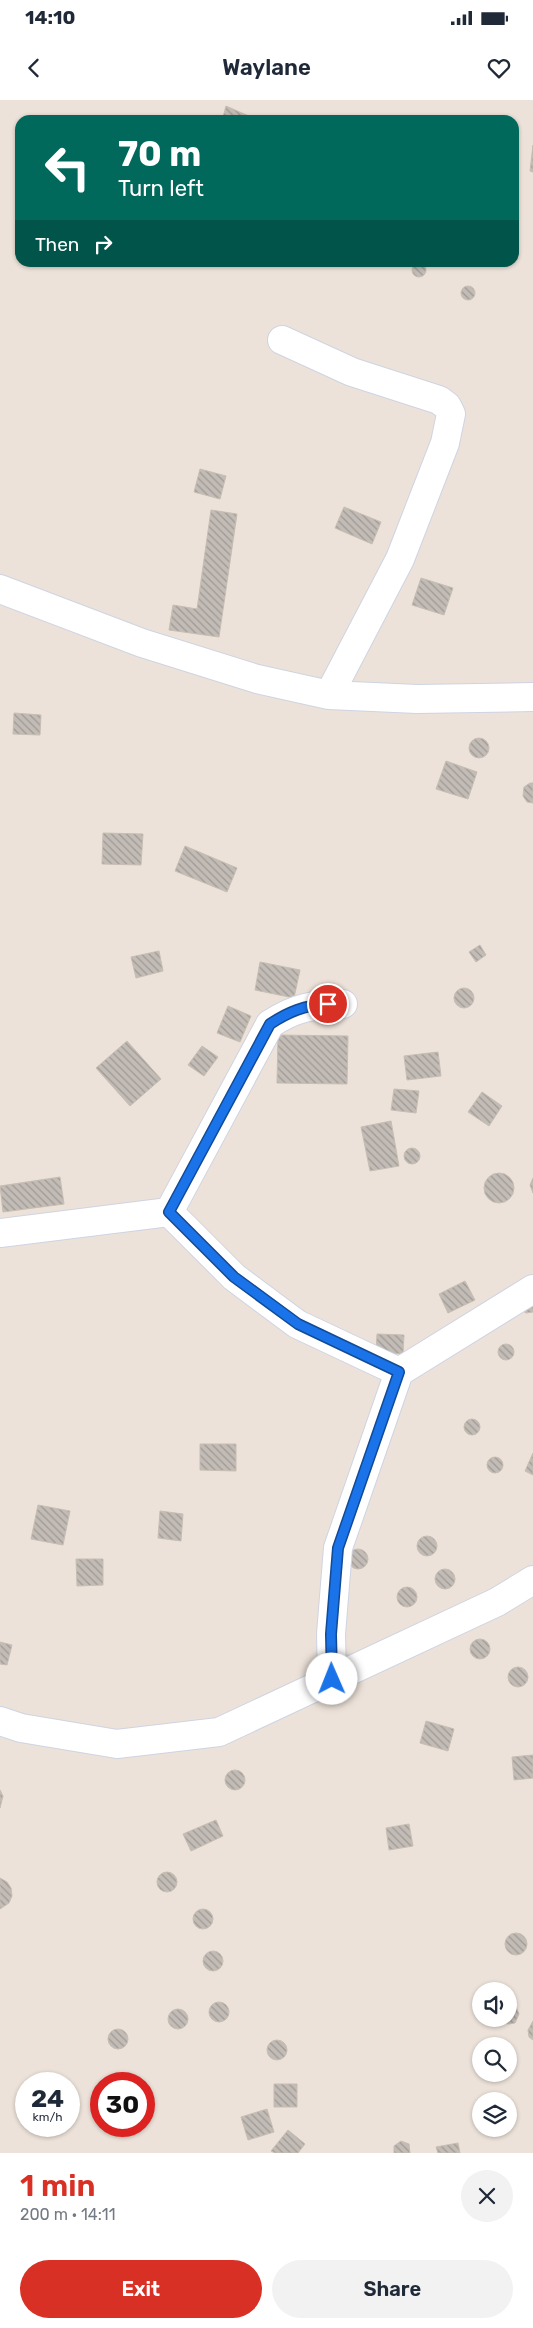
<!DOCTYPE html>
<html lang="en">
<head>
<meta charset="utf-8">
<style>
  body { margin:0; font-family:Rubik,sans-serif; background:#f2f2f3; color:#1f2937; height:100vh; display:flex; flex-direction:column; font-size:19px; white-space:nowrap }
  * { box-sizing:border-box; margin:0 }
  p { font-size:16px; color:#747a83 }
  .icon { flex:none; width:28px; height:28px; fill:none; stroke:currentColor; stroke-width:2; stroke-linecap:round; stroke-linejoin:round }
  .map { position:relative; height:2053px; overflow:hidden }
  .side { display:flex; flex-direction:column; background:#fff; flex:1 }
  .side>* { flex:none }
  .guide { position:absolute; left:15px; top:15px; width:504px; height:152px; border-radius:15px; box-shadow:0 1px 4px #0004; background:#00695c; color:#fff; overflow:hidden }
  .fabs { position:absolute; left:472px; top:1882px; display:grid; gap:10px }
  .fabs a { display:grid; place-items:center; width:45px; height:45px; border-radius:50%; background:#fff; box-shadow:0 1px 4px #0004; font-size:25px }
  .speed { position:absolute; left:15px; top:1972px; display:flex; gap:10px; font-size:25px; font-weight:700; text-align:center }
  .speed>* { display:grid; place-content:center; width:65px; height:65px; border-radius:50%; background:#fff; box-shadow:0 1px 4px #0004; line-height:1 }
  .speed small { font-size:12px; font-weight:400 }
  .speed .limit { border:8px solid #d22; background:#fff; color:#111 }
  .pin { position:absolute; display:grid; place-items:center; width:42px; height:42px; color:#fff; margin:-21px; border:2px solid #fff; border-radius:50%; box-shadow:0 1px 5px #0007 }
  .me { position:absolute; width:55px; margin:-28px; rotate:359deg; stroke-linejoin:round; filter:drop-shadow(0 0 4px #0008) }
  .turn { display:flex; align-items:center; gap:18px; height:105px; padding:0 20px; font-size:22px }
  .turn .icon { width:65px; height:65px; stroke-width:2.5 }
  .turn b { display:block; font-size:35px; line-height:42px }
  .then { display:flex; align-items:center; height:48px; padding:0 20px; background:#0003; gap:10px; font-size:19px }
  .round { display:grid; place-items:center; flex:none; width:52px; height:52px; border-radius:26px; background:#f2f2f3 }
  .head { display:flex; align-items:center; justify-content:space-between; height:85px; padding:0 20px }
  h1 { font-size:30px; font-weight:600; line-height:38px; color:#d93025 }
  .action { display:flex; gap:10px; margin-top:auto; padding:10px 20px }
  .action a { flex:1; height:58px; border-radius:30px; background:#d93025; color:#fff; font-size:20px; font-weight:600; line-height:58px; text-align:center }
  .action a+a { background:#f2f2f3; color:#1f2937 }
  .status { display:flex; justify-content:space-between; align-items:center; height:35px; padding:0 25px; background:#fff; direction:ltr }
  .status svg { height:14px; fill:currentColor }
  header { display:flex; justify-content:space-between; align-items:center; height:65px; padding:0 20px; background:#fff; font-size:22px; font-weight:600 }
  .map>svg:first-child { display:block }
</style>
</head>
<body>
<div class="status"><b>14:10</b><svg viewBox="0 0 49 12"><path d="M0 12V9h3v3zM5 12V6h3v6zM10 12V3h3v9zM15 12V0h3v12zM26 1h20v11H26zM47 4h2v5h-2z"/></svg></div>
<header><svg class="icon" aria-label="back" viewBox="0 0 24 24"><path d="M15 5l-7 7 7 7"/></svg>Waylane<svg class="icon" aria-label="heart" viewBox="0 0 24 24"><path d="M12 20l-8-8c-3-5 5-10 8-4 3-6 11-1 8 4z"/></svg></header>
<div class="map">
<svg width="533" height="2053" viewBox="0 0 533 2053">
  <defs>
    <pattern id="building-back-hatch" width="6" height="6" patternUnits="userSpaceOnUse" patternTransform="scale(1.25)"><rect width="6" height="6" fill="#c3bcb6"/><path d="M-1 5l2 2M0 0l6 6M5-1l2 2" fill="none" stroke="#9e9994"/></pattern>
  </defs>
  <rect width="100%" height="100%" fill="#ece2d9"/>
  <!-- building -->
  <path fill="url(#building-back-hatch)" stroke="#c7beb3" d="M226 6 258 20H214L216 16 223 17Z
    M533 45V72L530 71Z
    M412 170a7 7 0 1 1 14 0a7 7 0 1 1-14 0Z
    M461 193a7 7 0 1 1 14 0a7 7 0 1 1-14 0Z
    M200 369 226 376 220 399 194 392Z
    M344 407 381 422 372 444 335 428Z
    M211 410 237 414 219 537 169 530 173 505 197 509Z
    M421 478 453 488 444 515 412 505Z
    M14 613 41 615 40 635 13 634Z
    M469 648a10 10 0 1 1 20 0a10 10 0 1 1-20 0Z
    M446 661 477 672 468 699 436 689Z
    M530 683H533V703L527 702 523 696 524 687Z
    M103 733 143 734 141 765 102 764Z
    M185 746 237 768 227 792 175 771Z
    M480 845 486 855 476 862 469 852Z
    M159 851 163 871 136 878 131 857Z
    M260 862 300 870 294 898 255 890Z
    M454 898a10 10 0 1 1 20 0a10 10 0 1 1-20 0Z
    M228 906 251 916 240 942 217 933Z
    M278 935 348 936 347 984 277 983Z
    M127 941 161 979 130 1006 96 968Z
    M202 946 218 957 204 976 188 965Z
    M438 952 441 976 407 980 404 956Z
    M394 989 419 991 416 1013 391 1010Z
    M482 992 502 1006 489 1026 468 1012Z
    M391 1021 399 1066 370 1071 361 1027Z
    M404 1056a8 8 0 1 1 16 0a8 8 0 1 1-16 0Z
    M484 1088a15 15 0 1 1 30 0a15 15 0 1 1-30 0Z
    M60 1077 64 1104 3 1112 0 1086Z
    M533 1078V1093L530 1085Z
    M465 1181 475 1200 448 1213 439 1194Z
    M533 1199V1212L526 1213 522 1210Z
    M377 1234 404 1235 403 1254 376 1252Z
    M498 1252a8 8 0 1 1 16 0a8 8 0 1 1-16 0Z
    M464 1327a8 8 0 1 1 16 0a8 8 0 1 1-16 0Z
    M200 1344H236V1371L200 1370Z
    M533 1353V1375L525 1371Z
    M487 1365a8 8 0 1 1 16 0a8 8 0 1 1-16 0Z
    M38 1405 70 1411 63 1445 31 1439Z
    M160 1411 183 1414 181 1441 158 1438Z
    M417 1446a10 10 0 1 1 20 0a10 10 0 1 1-20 0Z
    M348 1459a10 10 0 1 1 20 0a10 10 0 1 1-20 0Z
    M76 1459H103V1485L77 1486Z
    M435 1479a10 10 0 1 1 20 0a10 10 0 1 1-20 0Z
    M397 1497a10 10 0 1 1 20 0a10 10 0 1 1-20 0Z
    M470 1549a10 10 0 1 1 20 0a10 10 0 1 1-20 0Z
    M0 1542 12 1545 7 1565 0 1564Z
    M508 1577a10 10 0 1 1 20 0a10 10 0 1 1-20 0Z
    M426 1621 454 1629 448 1651 420 1643Z
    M533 1655V1678L514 1680 512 1657Z
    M225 1680a10 10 0 1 1 20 0a10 10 0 1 1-20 0Z
    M0 1690 3 1696 0 1708Z
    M216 1720 223 1736 191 1751 183 1734Z
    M409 1724 413 1746 389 1750 386 1728Z
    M157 1782a10 10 0 1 1 20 0a10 10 0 1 1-20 0Z
    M0 1778 7 1782 11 1788 12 1796 9 1803 0 1809Z
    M193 1819a10 10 0 1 1 20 0a10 10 0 1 1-20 0Z
    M505 1844a11 11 0 1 1 22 0a11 11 0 1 1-22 0Z
    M203 1861a10 10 0 1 1 20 0a10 10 0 1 1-20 0Z
    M209 1912a10 10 0 1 1 20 0a10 10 0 1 1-20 0Z
    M509 1904 516 1907 519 1914 515 1923 508 1924 500 1919H509Z
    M168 1919a10 10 0 1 1 20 0a10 10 0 1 1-20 0Z
    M533 1921V1940L529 1937 528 1930Z
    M108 1939a10 10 0 1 1 20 0a10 10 0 1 1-20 0Z
    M267 1950a10 10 0 1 1 20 0a10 10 0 1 1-20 0Z
    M274 1984H297V2007H274Z
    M267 2009 274 2032 248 2040 241 2017Z
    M288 2030 305 2044 298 2053H275L271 2051Z
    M401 2041 409 2044 410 2053H394V2046Z
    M458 2043 460 2053H438L436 2047Z"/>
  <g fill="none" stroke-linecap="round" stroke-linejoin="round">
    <defs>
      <path id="street" d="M282 240 352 272 439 300 447 306 451 314 445 343 400 459 329 595
        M0 489 142 543 257 579 329 595 417 599 533 597
        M169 1112 270 924C296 907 312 905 343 904
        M0 1133 169 1112 234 1177 297 1224 399 1272 338 1448 331 1534 332 1579
        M399 1272 533 1189
        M0 1621 21 1628 117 1644 219 1632 497 1502 533 1480"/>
    </defs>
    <!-- street casing -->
    <use href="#street" stroke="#ced4e2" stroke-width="30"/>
    <!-- street -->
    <use href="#street" stroke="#fff" stroke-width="28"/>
  </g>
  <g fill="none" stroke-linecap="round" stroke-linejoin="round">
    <defs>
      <path id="route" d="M328 904C305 905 288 912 270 924L169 1112 234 1177 298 1224 399 1272 338 1448 331 1534 332 1579"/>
    </defs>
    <!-- route casing -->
    <use href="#route" stroke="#114b97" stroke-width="12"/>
    <!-- route -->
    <use href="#route" stroke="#1a73e8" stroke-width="9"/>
  </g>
</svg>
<div class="fabs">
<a><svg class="icon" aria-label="sound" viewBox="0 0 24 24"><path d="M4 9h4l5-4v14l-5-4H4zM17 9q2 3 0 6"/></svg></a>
<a><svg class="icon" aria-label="search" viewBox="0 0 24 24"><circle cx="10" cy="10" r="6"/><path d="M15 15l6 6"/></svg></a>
<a><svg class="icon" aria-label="layers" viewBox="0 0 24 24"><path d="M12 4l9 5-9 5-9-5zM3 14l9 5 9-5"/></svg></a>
</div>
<div class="speed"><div>24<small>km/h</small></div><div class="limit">30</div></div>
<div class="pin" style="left:328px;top:904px;background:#d93025"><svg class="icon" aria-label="arrive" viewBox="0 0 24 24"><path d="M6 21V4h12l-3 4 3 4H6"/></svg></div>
<svg class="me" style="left:332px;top:1579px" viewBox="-20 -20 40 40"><circle r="19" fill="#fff"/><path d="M0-13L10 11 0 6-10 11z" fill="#1a73e8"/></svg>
<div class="guide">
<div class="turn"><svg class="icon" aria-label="left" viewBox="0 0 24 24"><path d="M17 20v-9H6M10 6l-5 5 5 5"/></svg><div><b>70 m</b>Turn left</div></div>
<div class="then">Then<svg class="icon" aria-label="right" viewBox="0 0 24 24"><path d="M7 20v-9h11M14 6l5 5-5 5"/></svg></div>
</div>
</div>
<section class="side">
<div class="head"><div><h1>1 min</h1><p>200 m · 14:11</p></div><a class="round"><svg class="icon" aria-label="close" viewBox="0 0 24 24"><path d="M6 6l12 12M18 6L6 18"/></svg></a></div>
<div class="action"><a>Exit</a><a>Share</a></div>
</section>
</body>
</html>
